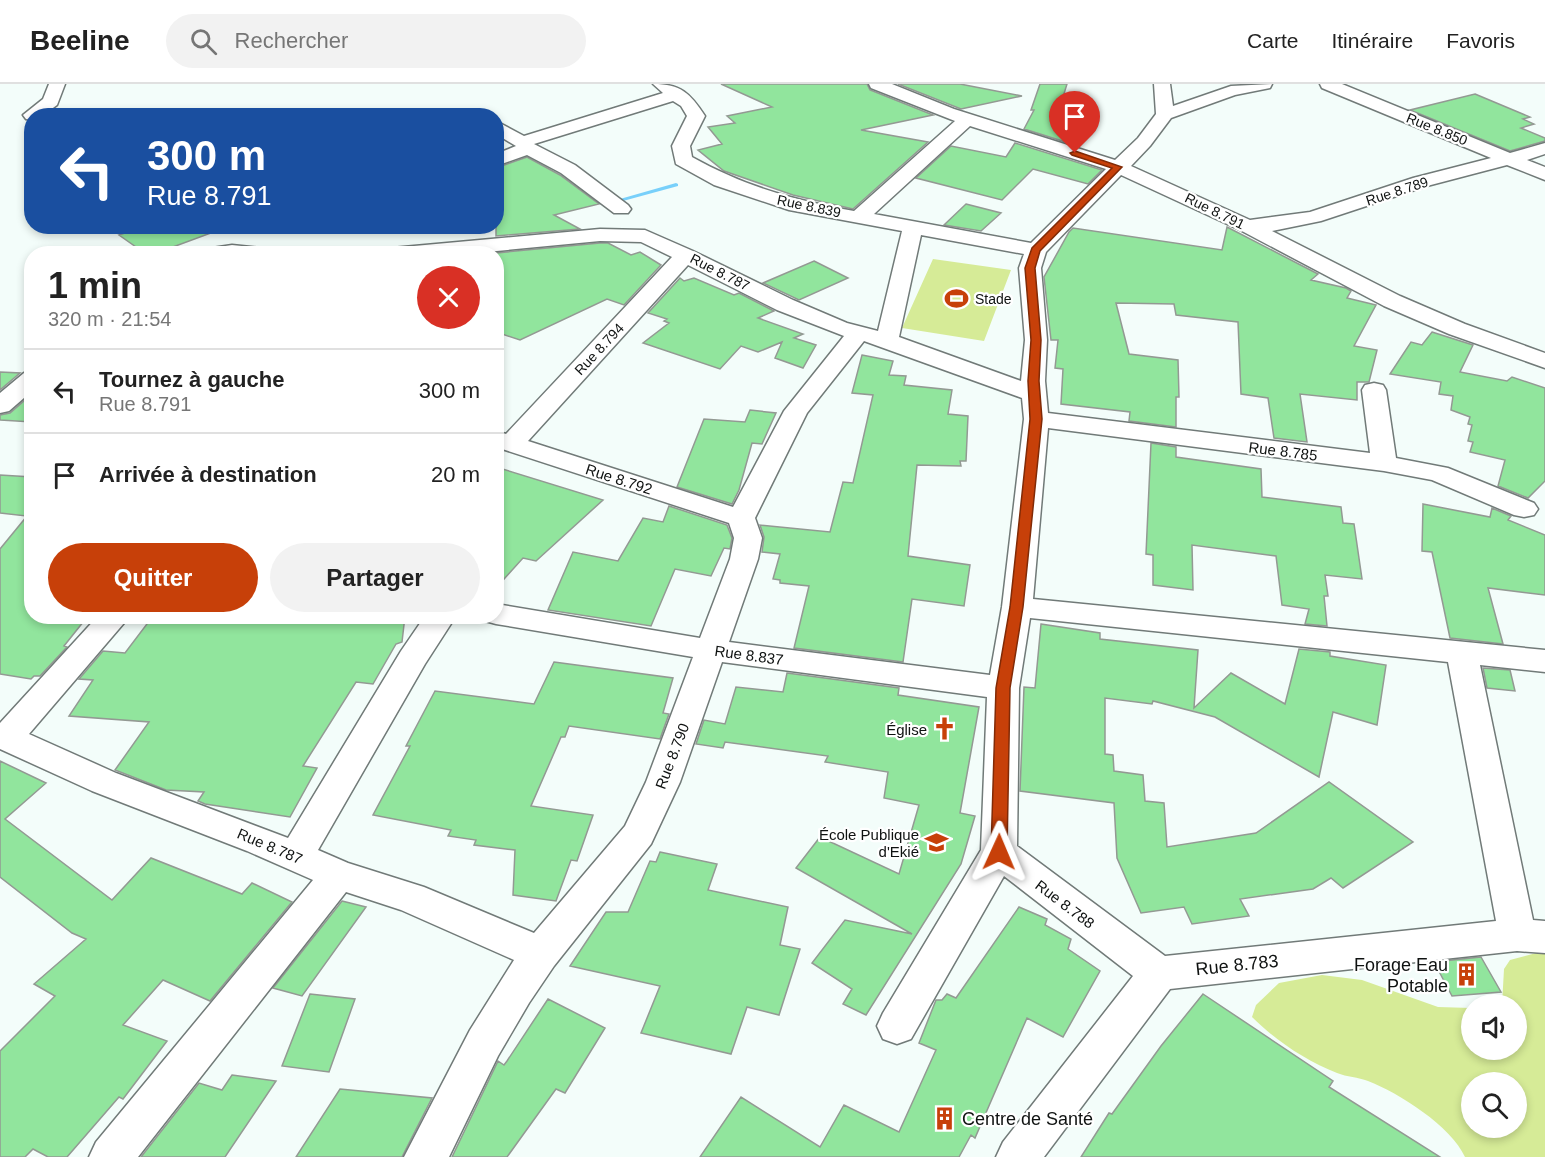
<!DOCTYPE html>
<html lang="fr">
<head>
<meta charset="utf-8">
<style>
  body { margin:0; font-family:Helvetica,sans-serif; background:#f2f2f2; color:#222; height:100vh; display:flex; flex-direction:column; font-size:22px; white-space:nowrap }
  * { box-sizing:border-box; margin:0 }
  p { font-size:20px; color:#767676 }
  .icon { flex:none; width:33px; height:33px; fill:none; stroke:currentColor; stroke-width:2; stroke-linecap:round; stroke-linejoin:round }
  .map { position:relative; flex:1; overflow:hidden }
  .side { position:absolute; left:24px; top:162px; width:480px; height:378px; display:flex; flex-direction:column; background:#fff; border-radius:24px; box-shadow:0 3px 9px #0003 }
  .side>* { flex:none }
  .hud { position:absolute; left:24px; top:24px; width:480px; height:126px; border-radius:24px; box-shadow:0 3px 9px #0003; background:#1a4fa0; color:#fff; overflow:hidden }
  .controls { position:absolute; left:1461px; top:910px; display:grid; gap:12px }
  .controls a { display:grid; place-items:center; width:66px; height:66px; border-radius:50%; background:#fff; box-shadow:0 3px 9px #0003; font-size:30px }
  .pin { position:absolute; display:grid; place-items:center; width:51px; height:51px; color:#fff; margin:-62px -26px; border-radius:50% 50% 50% 0; rotate:-45deg; box-shadow:0 0 6px #0007 }
  .pin .icon { rotate:45deg }
  .me { position:absolute; width:66px; margin:-33px; rotate:1deg; stroke-linejoin:round; filter:drop-shadow(0 0 4px #0008) }
  .turn { display:flex; align-items:center; gap:21px; height:126px; padding:0 24px; font-size:27px }
  .turn .icon { width:78px; height:78px; stroke-width:2.5 }
  .turn b { display:block; font-size:42px; line-height:51px }
  .round { display:grid; place-items:center; flex:none; width:63px; height:63px; border-radius:32px; background:#f2f2f2 }
  .summary { display:flex; align-items:center; justify-content:space-between; height:102px; padding:0 24px }
  h1 { font-size:36px; font-weight:700; line-height:45px }
  .cta { display:flex; gap:12px; margin-top:auto; padding:12px 24px }
  .cta a { flex:1; height:69px; border-radius:36px; background:#c74009; color:#fff; font-size:24px; font-weight:700; line-height:69px; text-align:center }
  .cta a+a { background:#f2f2f2; color:#222 }
  ul { padding:0; list-style:none }
  li { display:flex; align-items:center; gap:18px; height:84px; padding:0 24px; border-top:2px solid #e0e0e0 }
  li div { flex:1 }
  li b { display:block; font-size:22px }
  li em { font-style:normal }
  header { display:flex; align-items:center; gap:36px; box-sizing:border-box; height:84px; padding:0 30px; background:#fff; border-bottom:2px solid #e0e0e0 }
  header strong { font-size:28px }
  nav { display:flex; gap:33px; margin-inline-start:auto; font-size:21px }
  .search { width:420px; height:54px; background:#f2f2f2; display:flex; align-items:center; gap:15px; box-sizing:border-box; padding:0 21px; border-radius:33px; color:#767676; font-size:22px }
  .map>svg:first-child { display:block }
</style>
</head>
<body>
<header>
<strong>Beeline</strong>
<div class="search"><svg class="icon" aria-label="search" viewBox="0 0 24 24"><circle cx="10" cy="10" r="6"/><path d="M15 15l6 6"/></svg>Rechercher</div>
<nav><a>Carte</a><a>Itinéraire</a><a>Favoris</a></nav>
</header>
<div class="map">
<svg width="1545" height="1073" viewBox="0 0 1545 1073">
  <rect width="100%" height="100%" fill="#f3fdfa"/>
  <!-- green -->
  <path fill="#d6eb97" fill-rule="evenodd" d="M933 175 1011 186 984 257 902 244Z
    M1540 868 1545 869V1073H1465C1451 1042 1399 1009 1368 997 1358 993 1347 993 1337 989 1306 977 1275 956 1252 933L1256 921 1279 899 1322 891 1362 896 1438 923 1471 924 1472 966H1516V921H1502L1504 885 1510 876ZM1472 999H1516V1044H1472Z"/>
  <g fill="none" stroke-linecap="round" stroke-linejoin="round">
    <!-- stream -->
    <path fill="#78d0fa" fill-rule="evenodd" d="M676 99 678 100V102L623 117 620 115Z"/>
  </g>
  <!-- building -->
  <path fill="#91e59d" stroke="#939993" stroke-width="1.5" d="M721 0H867L870 6 933 31 861 46 928 58 853 125 793 111 724 87 698 66 722 60 708 43 735 39 727 32 772 23Z
    M898 0H960L1022 12 961 25Z
    M1040 0H1067L1063 13 1092 17 1072 60 1024 45 1034 26H1031Z
    M1475 10 1530 33 1523 35 1534 40 1521 44 1545 54V57L1510 67 1410 26Z
    M1015 59 1102 86 1088 100 1033 85 1002 116 916 94 951 62 1006 73Z
    M527 73 560 91 599 120 554 131 580 145 496 152V84Z
    M966 120 1001 129 981 147 944 141Z
    M145 142H219V146L154 170H146L119 151Z
    M1227 143 1318 190 1311 196 1346 204 1351 207 1347 214 1376 221 1354 262 1377 266 1369 298H1357V316L1300 310 1307 358 1274 354 1268 314 1241 310 1238 238 1176 231 1174 220 1116 219 1129 270 1178 276 1179 313H1176V343L1129 337 1130 328 1061 320 1063 285 1055 284 1058 256H1051L1044 193 1069 148 1073 144 1222 166Z
    M600 159H608L631 171 640 168 661 181 624 221 607 215 520 256 496 248V169Z
    M814 177 848 194 799 216 763 199Z
    M680 194 684 197 694 194 734 211 739 209 774 227 758 234 803 250 794 254 816 261 803 284 775 274 782 258 758 268 741 262 720 285 643 259 669 239 664 237 667 235 648 229Z
    M1432 248 1473 261 1460 288 1507 297 1512 293 1545 304V397L1528 414 1498 402 1505 376 1470 368 1473 358 1468 357 1472 341 1468 340 1470 333 1451 326 1453 312 1439 310 1441 298 1390 290 1411 258 1422 261Z
    M862 271 893 277 889 291 906 292 904 301 952 306 948 330 968 332 966 377H960L961 382 917 381 908 472 970 481 964 522 912 515 903 578 794 564 809 502 780 499V496L773 495 780 470 762 468 764 453 760 441 830 448 843 398 853 399 873 311 852 309Z
    M0 288 20 289 0 306Z
    M32 310V338L0 336V331L10 329Z
    M750 326 776 329 762 360 752 359 739 406 732 420 677 403 704 335 745 338Z
    M1151 359 1176 363V373L1261 385 1262 413 1341 423 1343 439 1354 440 1362 495 1325 491 1328 512H1324L1327 542 1305 540 1309 525 1282 521 1276 472 1192 461 1193 506 1153 501V471L1146 470Z
    M496 383 603 416 536 477 523 474 496 504Z
    M0 391 32 393V532H88L64 562 67 563 40 592H34L31 595 0 590V465L27 432 0 429Z
    M1423 420 1490 433 1492 424 1511 432 1508 436 1545 451V511L1488 504 1503 560 1450 554 1432 468 1422 467Z
    M669 422 727 441 732 454 730 465 724 464 711 492 675 485 651 542 548 526 573 468 618 477 643 434 663 438Z
    M153 532H405L402 558 396 560 373 600 356 598 303 682 317 684 290 733 205 720 198 717 204 708 166 706 115 686 149 638 69 632 93 596 79 595 103 567 125 569Z
    M1041 540 1100 549V555L1198 566 1194 624 1231 589 1285 620 1299 565 1330 568V572L1386 581 1377 641 1333 628 1319 693 1215 633 1153 617 1152 620 1105 614V670L1113 671 1114 687 1143 691 1145 717 1164 719 1167 763 1256 749 1329 698 1413 758 1343 804 1331 794 1313 805 1240 815 1249 832 1192 840 1184 823 1141 829 1117 774 1114 719 1020 707 1024 603 1035 604Z
    M554 578 673 594 663 629 669 630 660 655 569 642 565 653H561L531 722 593 731 577 777 571 776 556 817 513 811 515 766 474 761 476 756 448 752 451 746 373 731 410 662H406L435 607 534 620Z
    M1483 584 1510 586 1515 607 1487 604Z
    M787 589 899 604 898 611 979 623 960 729 975 732 961 780 866 931 843 920 852 905 812 879 845 836 912 850 796 784 820 753 899 790 919 721 884 714 888 688 825 678 828 672 725 658 723 664 696 660 704 636 725 640 736 603 783 608Z
    M0 677 46 699 5 735 112 816 151 774 242 810 252 799 292 818 210 917 163 896 123 941 167 957 123 1015 119 1013 67 1073H48L33 1065 25 1073H0V967L55 912 34 900 86 855 72 849 0 793Z
    M660 768 717 780 708 806 788 823 780 861 800 865 779 931 747 923 731 970 641 949 660 902 570 882 606 828H628L650 777 656 778Z
    M342 817 366 823 302 912 273 904Z
    M1019 823 1047 835 1045 841 1071 855 1068 865 1100 887 1063 953 1027 934 975 1054 971 1051 959 1073H700L741 1013 820 1063 844 1021 899 1048 936 966 919 959 936 916H942L947 910 956 914Z
    M1481 873 1501 908 1452 912 1434 878Z
    M310 910 355 915 329 988 282 982Z
    M1203 910 1333 997 1329 1003 1440 1073H1081L1109 1029 1112 1030 1161 962Z
    M548 915 605 944 565 1009 556 1005 507 1073H452L498 977 504 981 507 977Z
    M232 991 276 997 225 1073H141L199 999 222 1006Z
    M340 1005 432 1014 402 1073H296Z"/>
  <g fill="none" stroke-linecap="round" stroke-linejoin="round">
    <defs>
      <path id="minor" d="M49 0H65L57 21 42 32H32V36L26 35 23 31 43 15Z
        M653 0C681 0 690 9 705 32L690 62 692 73C746 103 794 116 854 127L955 37 871 4 869 0H892L954 25 1115 76 1138 54 1156 30 1154 0H1170L1173 22 1231 2 1272 0 1270 4 1235 11 1171 34 1150 62 1131 82 1250 136 1310 128 1413 94 1491 74 1322 4 1320 0H1342L1510 69 1545 59V70L1527 76 1545 83V96L1507 81 1427 102 1321 137 1272 147 1400 212 1465 240 1545 269V284L1449 250 1384 222 1240 146 1121 91 1046 168 1041 184 1047 256 1045 297 1048 329 1370 369 1362 306 1365 301 1374 299 1383 301 1386 306 1396 374 1448 384 1534 419 1538 425 1534 431 1524 433 1514 431 1432 396 1384 387 1048 344 1033 515 1545 566V588L1480 581 1533 836 1545 837V869L1517 867 1170 905 1044 1073H996L1003 1058 1133 892 1004 792 911 955 897 960 883 955 877 942 883 929 981 766 987 613 722 578 680 698 651 760 554 882 529 919 498 972 449 1073H404L470 946 514 876 401 826 346 808 138 1073H89L96 1058 313 796 247 767 92 707 0 665V639L98 532H130L29 650 116 689 288 754 401 567 425 532H456L425 580 318 766 348 779 424 803 534 849 625 742 646 698 693 573 496 540 485 537 483 532H496V520L700 554 730 475 734 454 729 439 496 363V347L506 350 672 173 641 158 600 157 465 170H382L385 166 392 164 600 145 645 146 693 167 793 216 847 239 878 247 902 147 789 126 714 101 676 80 672 62 687 32 681 22 673 17 534 60 575 81 628 121 631 125 628 129H614L561 89 527 71 496 82V70L516 62 496 50V37L524 52 663 9ZM970 42 1106 85 1031 159 874 130ZM921 151 1024 170 1019 184 1025 256 1021 297 899 253ZM688 181 777 226 844 252 784 327 733 423 528 357ZM864 257 1022 314 1024 335 1002 523 990 591 729 558 758 475 762 454 755 434 807 329ZM1030 534 1448 578 1496 837 1165 872 1017 762 1019 604Z
        M477 26 483 27 486 32 468 31 471 27Z
        M232 161 281 166 284 170H196L199 166Z
        M32 287V307L9 327 0 329V309L24 289Z"/>
    </defs>
    <!-- minor casing -->
    <use href="#minor" stroke="#717a78" stroke-width="3"/>
    <!-- minor -->
    <use href="#minor" fill="#fff" fill-rule="evenodd"/>
  </g>
  <!-- route -->
  <path fill="#c74009" stroke="#812a06" stroke-width="1.5" d="M1075 67 1122 83 1040 167 1035 184 1041 256 1039 297 1042 335 1023 523 1010 604 1007 768 1005 773 999 775 993 773 991 768 996 604 1010 523 1030 335 1028 297 1031 256 1025 184 1032 164 1112 84 1072 71 1070 69Z"/>
  <!-- icons -->
  <defs>
    <symbol id="stadium-bare" viewBox="-9 -9 18 18"><path d="M0-5a6.5 5 0 1 0 0 10a6.5 5 0 1 0 0-10ZM-3.5-1.8h7v3.6h-7Z" fill="#c74009" stroke="#fff" stroke-width="2.5" paint-order="stroke"/></symbol>
    <symbol id="church-bare" viewBox="-9 -9 18 18"><path d="M-1.2-6h2.4v3.5h3.3v2.4h-3.3V6h-2.4V-.1h-3.3v-2.4h3.3Z" fill="#c74009" stroke="#fff" stroke-width="2.5" paint-order="stroke"/></symbol>
    <symbol id="school-bare" viewBox="-9 -9 18 18"><path d="M0-5L7-2L0 1L-7-2ZM-4 1L0 2.5L4 1V4Q0 6-4 4Z" fill="#c74009" stroke="#fff" stroke-width="2.5" paint-order="stroke"/></symbol>
    <symbol id="building-bare" viewBox="-9 -9 18 18"><path d="M-4-6H4V6H1V3H-1V6H-4ZM-2.5-4.3h1.7v1.8h-1.7ZM.8-4.3h1.7v1.8H.8ZM-2.5-1h1.7V.8h-1.7ZM.8-1h1.7V.8H.8Z" fill="#c74009" stroke="#fff" stroke-width="2.5" paint-order="stroke"/></symbol>
  </defs>
  <g fill-rule="evenodd">
    <use href="#stadium-bare" x="940" y="198" width="33" height="33"/>
    <use href="#church-bare" x="928" y="628" width="33" height="33"/>
    <use href="#school-bare" x="920" y="742" width="33" height="33"/>
    <use href="#building-bare" x="1450" y="874" width="33" height="33"/>
    <use href="#building-bare" x="928" y="1018" width="33" height="33"/>
  </g>
  <g text-anchor="middle" dominant-baseline="central" stroke-width="4.5" stroke-linejoin="round" paint-order="stroke">
    <!-- far-street labels -->
    <g font-size="14" fill="#0f1211" stroke="#fff">
      <text transform="translate(1437 45) rotate(22)">Rue 8.850</text>
      <text transform="translate(1397 107) rotate(-18)">Rue 8.789</text>
      <text transform="translate(809 122) rotate(12)">Rue 8.839</text>
      <text transform="translate(1215 127) rotate(26)">Rue 8.791</text>
      <text transform="translate(720 188) rotate(27)">Rue 8.787</text>
      <text transform="translate(599 265) rotate(-47)">Rue 8.794</text>
    </g>
    <!-- far-poi labels -->
    <g font-size="14" fill="#0f1211" stroke="#fff" text-anchor="start">
      <text x="975" y="215">Stade</text>
    </g>
    <!-- street labels -->
    <g font-size="15" fill="#0f1211" stroke="#fff">
      <text transform="translate(1283 367) rotate(7)">Rue 8.785</text>
      <text transform="translate(619 395) rotate(18)">Rue 8.792</text>
      <text transform="translate(749 571) rotate(8)">Rue 8.837</text>
      <text transform="translate(672 672) rotate(-69)">Rue 8.790</text>
      <text transform="translate(270 762) rotate(23)">Rue 8.787</text>
      <text transform="translate(1065 820) rotate(37)">Rue 8.788</text>
    </g>
    <!-- poi labels -->
    <g font-size="15" fill="#0f1211" stroke="#fff" text-anchor="end">
      <text x="927" y="645">Église</text>
      <text x="919" y="750">École Publique<tspan x="919" dy="17">d'Ekié</tspan></text>
    </g>
    <!-- near-street labels -->
    <g font-size="18" fill="#0f1211" stroke="#fff">
      <text transform="translate(1237 881) rotate(-6)">Rue 8.783</text>
    </g>
    <!-- near-poi labels -->
    <g font-size="18" fill="#0f1211" stroke="#fff" text-anchor="end">
      <text x="1448" y="881">Forage Eau<tspan x="1448" dy="21">Potable</tspan></text>
      <text x="962" y="1035" text-anchor="start">Centre de Santé</text>
    </g>
  </g>
</svg>
<div class="controls">
<a><svg class="icon" aria-label="sound" viewBox="0 0 24 24"><path d="M4 9h4l5-4v14l-5-4H4zM17 9q2 3 0 6"/></svg></a>
<a><svg class="icon" aria-label="search" viewBox="0 0 24 24"><circle cx="10" cy="10" r="6"/><path d="M15 15l6 6"/></svg></a>
</div>
<div class="pin" style="left:1075px;top:69px;background:#d93025"><svg class="icon" aria-label="arrive" viewBox="0 0 24 24"><path d="M6 21V4h12l-3 4 3 4H6"/></svg></div>
<svg class="me" style="left:999px;top:768px" viewBox="-20 -20 40 40"><path d="M0-17L14 15 0 8-14 15z" fill="#c74009" stroke="#fff" stroke-width="4"/></svg>
<div class="hud">
<div class="turn"><svg class="icon" aria-label="left" viewBox="0 0 24 24"><path d="M17 20v-9H6M10 6l-5 5 5 5"/></svg><div><b>300 m</b>Rue 8.791</div></div>
</div>
<section class="side">
<div class="summary"><div><h1>1 min</h1><p>320 m · 21:54</p></div><a class="round" style="background:#d93025;color:#fff"><svg class="icon" aria-label="close" viewBox="0 0 24 24"><path d="M6 6l12 12M18 6L6 18"/></svg></a></div>
<ul>
<li><svg class="icon" aria-label="left" viewBox="0 0 24 24"><path d="M17 20v-9H6M10 6l-5 5 5 5"/></svg><div><b>Tournez à gauche</b><p>Rue 8.791</p></div><em>300 m</em></li>
<li><svg class="icon" aria-label="arrive" viewBox="0 0 24 24"><path d="M6 21V4h12l-3 4 3 4H6"/></svg><div><b>Arrivée à destination</b></div><em>20 m</em></li>
</ul>
<div class="cta"><a>Quitter</a><a>Partager</a></div>
</section>
</div>
</body>
</html>
